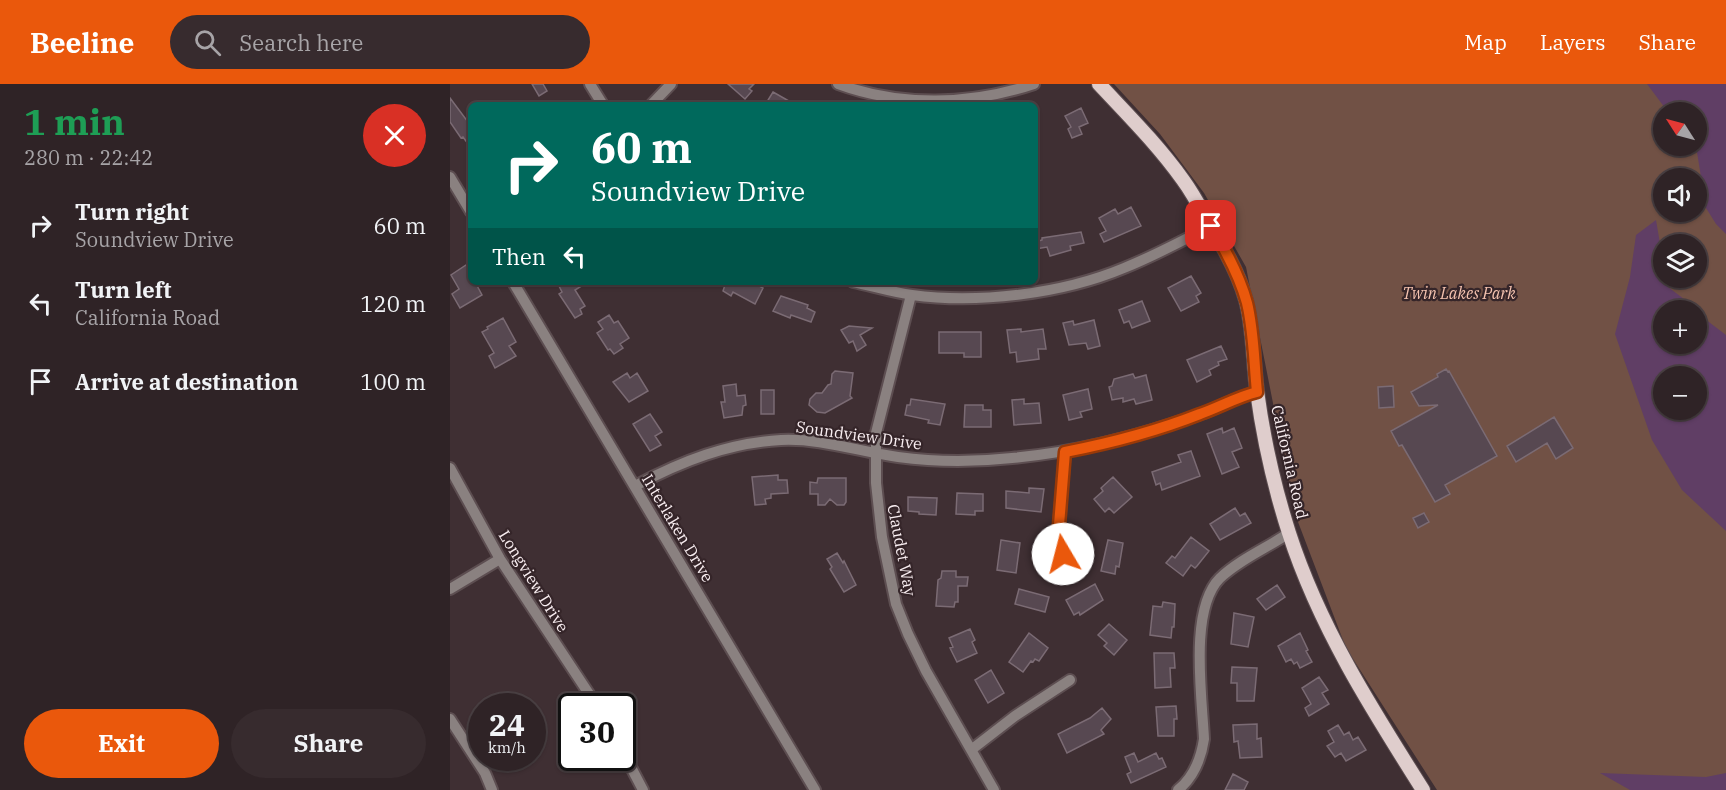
<!DOCTYPE html>
<html lang="en">
<head>
<meta charset="utf-8">
<style>
  body { margin:0; font-family:"IBM Plex Serif",serif; background:#372b2e; color:#f1f3f6; height:100vh; display:flex; flex-direction:column; font-size:22px; white-space:nowrap }
  * { box-sizing:border-box; margin:0 }
  p { font-size:20px; color:#a7a4a7 }
  .icon { flex:none; width:33px; height:33px; fill:none; stroke:currentColor; stroke-width:2; stroke-linecap:round; stroke-linejoin:round }
  .map { position:relative; flex:1; overflow:hidden }
  .panel { display:flex; flex-direction:column; background:#2f2326; width:450px }
  .panel>* { flex:none }
  .top-card { position:absolute; left:18px; top:18px; width:570px; height:183px; border-radius:9px; box-shadow:0 2px 4px #0004,0 0 0 2px #4a4043; background:#00695c; color:#fff; overflow:hidden }
  .needle { width:39px; rotate:306deg }
  .tools { position:absolute; left:1203px; top:18px; display:grid; gap:12px }
  .tools a { display:grid; place-items:center; width:54px; height:54px; border-radius:50%; background:#2f2326; box-shadow:0 2px 4px #0004,0 0 0 2px #4a4043; font-size:30px }
  .speed { position:absolute; left:18px; top:609px; display:flex; gap:12px; font-size:30px; font-weight:700; text-align:center }
  .speed>* { display:grid; place-content:center; width:78px; height:78px; border-radius:50%; background:#2f2326; box-shadow:0 2px 4px #0004,0 0 0 2px #4a4043; line-height:1 }
  .speed small { font-size:15px; font-weight:400 }
  .speed .limit { border:3px solid #111; border-radius:9px; background:#fff; color:#111 }
  .pin { position:absolute; display:grid; place-items:center; width:51px; height:51px; color:#fff; margin:-26px; border-radius:12px; box-shadow:0 3px 9px #0006 }
  .me { position:absolute; width:66px; margin:-33px; rotate:352deg; stroke-linejoin:round; filter:drop-shadow(0 0 4px #0008) }
  .turn { display:flex; align-items:center; gap:21px; height:126px; padding:0 24px; font-size:27px }
  .turn .icon { width:78px; height:78px; stroke-width:2.5 }
  .turn b { display:block; font-size:42px; line-height:51px }
  .then { display:flex; align-items:center; height:57px; padding:0 24px; background:#0003; gap:12px; font-size:22px }
  .round { display:grid; place-items:center; flex:none; width:63px; height:63px; border-radius:32px; background:#372b2e }
  .head { display:flex; align-items:center; justify-content:space-between; height:102px; padding:0 24px }
  h1 { font-size:36px; font-weight:800; line-height:45px; color:#1e9e55 }
  .button { display:flex; gap:12px; margin-top:auto; padding:12px 24px }
  .button a { flex:1; height:69px; border-radius:36px; background:#ea580c; color:#fff; font-size:24px; font-weight:800; line-height:69px; text-align:center }
  .button a+a { background:#372b2e; color:#f1f3f6 }
  ul { padding:0; list-style:none }
  li { display:flex; align-items:center; gap:18px; height:78px; padding:0 24px }
  li div { flex:1 }
  li b { display:block; font-size:22px }
  li em { font-style:normal }
  header { display:flex; align-items:center; gap:36px; box-sizing:border-box; height:84px; padding:0 30px; background:#ea580c; color:#fff }
  header strong { font-size:28px }
  nav { display:flex; gap:33px; margin-inline-start:auto; font-size:21px }
  .search { width:420px; height:54px; background:#372b2e; display:flex; align-items:center; gap:15px; box-sizing:border-box; padding:0 21px; border-radius:33px; color:#a7a4a7; font-size:22px }
  main { display:flex; flex:1; min-height:0 }
  .map>svg:first-child { display:block }
</style>
</head>
<body>
<header>
<strong>Beeline</strong>
<div class="search"><svg class="icon" aria-label="search" viewBox="0 0 24 24"><circle cx="10" cy="10" r="6"/><path d="M15 15l6 6"/></svg>Search here</div>
<nav><a>Map</a><a>Layers</a><a>Share</a></nav>
</header>
<main>
<section class="panel">
<div class="head"><div><h1>1 min</h1><p>280 m · 22:42</p></div><a class="round" style="background:#d93025;color:#fff"><svg class="icon" aria-label="close" viewBox="0 0 24 24"><path d="M6 6l12 12M18 6L6 18"/></svg></a></div>
<ul>
<li><svg class="icon" aria-label="right" viewBox="0 0 24 24"><path d="M7 20v-9h11M14 6l5 5-5 5"/></svg><div><b>Turn right</b><p>Soundview Drive</p></div><em>60 m</em></li>
<li><svg class="icon" aria-label="left" viewBox="0 0 24 24"><path d="M17 20v-9H6M10 6l-5 5 5 5"/></svg><div><b>Turn left</b><p>California Road</p></div><em>120 m</em></li>
<li><svg class="icon" aria-label="arrive" viewBox="0 0 24 24"><path d="M6 21V4h12l-3 4 3 4H6"/></svg><div><b>Arrive at destination</b></div><em>100 m</em></li>
</ul>
<div class="button"><a>Exit</a><a>Share</a></div>
</section>
<div class="map">
<svg width="1276" height="706" viewBox="0 0 1276 706">
  <rect width="100%" height="100%" fill="#3f2f33"/>
  <!-- green -->
  <path fill="#715145" fill-rule="evenodd" d="M664 0H1276V706H987L896 564 845 430 796 183 754 109 710 50ZM1214 28H1246V62H1214ZM1214 94H1246V128H1214ZM1214 160H1246V194H1214ZM1214 226H1246V260H1214ZM1214 292H1246V326H1214Z"/>
  <!-- water -->
  <path fill="#603e65" fill-rule="evenodd" d="M1197 0H1276V150L1266 140 1256 124 1246 62V28H1218Z
    M1206 136 1213 177 1214 194H1217L1218 203 1234 215 1243 226H1214V260H1246L1247 229 1276 251V447L1232 406 1202 356 1165 250 1180 193 1186 151ZM1246 292V326H1214V292Z
    M1150 689 1256 693 1276 689V706H1180Z"/>
  <!-- building -->
  <path fill="#574851" stroke="#7b6b74" stroke-width="1.5" d="M82 0H93L97 7 89 12Z
    M278 0H304L299 5 302 7 295 15Z
    M323 8 346 21H315Z
    M0 14 21 42V64L13 53 11 54 0 38Z
    M631 24 638 39 629 43 632 50 622 54 618 45 621 43 615 32Z
    M681 123 691 142 654 158 650 150 656 147 649 134 665 125 668 130Z
    M631 148 634 159 620 162 621 166 600 172 597 163 585 165V158L592 156V154Z
    M16 181 21 189V198H25L32 211 10 224 2 210 9 205 1 191Z
    M741 192 751 209 746 212 749 218 731 227 718 204Z
    M116 198H138L125 206 135 222 130 225 132 230 125 234 109 210 112 208 109 202Z
    M276 198H302L313 204 305 220 283 208 281 212 273 207Z
    M331 212 358 221 357 224 365 228 361 238 341 231 340 234 323 227Z
    M692 217 700 237 682 244 679 237 674 239 669 226Z
    M159 231 164 239 168 237 179 254 170 260 173 264 164 270 160 265 158 266 147 249 153 245 148 238Z
    M53 234 66 258 59 262 66 272 45 284 39 272 44 269 32 248 38 245 37 243Z
    M644 236 650 262 638 265 636 259 619 261 613 239 623 237 624 241Z
    M399 242 422 244 410 251 416 261 407 267 403 257 399 259 391 246Z
    M571 245V248L593 245 596 265H588L589 275 567 278 566 268 560 269 557 246Z
    M489 248H531V273H514V269H489Z
    M771 262 777 275 768 278 769 281 759 286 761 291 747 298 737 276Z
    M996 285 998 288 999 287 1047 372 995 401 1000 410 985 418 952 361 949 362 941 347 988 321 969 322 961 308 988 293 987 290Z
    M385 287 403 289 400 312 402 314 375 329 367 328 359 321 360 315 366 309H372L378 301 381 300 382 290Z
    M177 289 180 294 187 289 198 307 179 318 163 298Z
    M683 290 685 294 696 291 702 316 686 320 684 315 673 318V314L662 316 659 303 662 302 664 295Z
    M286 300 287 312 295 311 296 321 293 322 292 331 274 334 271 318H275L273 302Z
    M943 302 944 323 929 324 928 303Z
    M638 305 642 325 630 328 632 333 619 336 613 311Z
    M311 306H324V330H311Z
    M461 315 495 320 490 341 478 339 479 336 455 331 457 321H460Z
    M574 315V320L589 319 591 339 564 341 562 316Z
    M515 321H533V326H541V343H514Z
    M200 330 212 348 205 352 211 361 200 367 183 340Z
    M1104 333 1123 364 1106 375 1097 359 1066 378 1057 362Z
    M772 344 773 349 784 344 792 364 782 368 789 383 772 390 757 350Z
    M741 367 750 392 712 406 710 399 706 401 702 388 731 378 728 371Z
    M328 391V396H337L338 409 321 410V414L315 415 316 420 305 421 302 393Z
    M663 393 682 413 664 429 659 424 655 428 644 415 653 407 651 404Z
    M368 394H396V418L394 421H387L380 415 375 421H368V410H360V398L367 399Z
    M579 404 594 405 591 428 556 424V407L579 409Z
    M507 409 533 410V427H525V431L506 430Z
    M458 413 487 414 486 431 469 430V428L458 427Z
    M785 424 790 432 795 429 801 439 770 456 760 440Z
    M974 429 979 438 968 444 963 434Z
    M741 453 759 467 747 482 745 484 741 481 733 492 716 479 722 472 725 474Z
    M551 456 570 459 566 489 547 486Z
    M658 456 673 459 669 483 666 482 665 490 651 487Z
    M387 469 393 479 394 477 406 501 394 508 380 485 382 483 377 475Z
    M492 487H506V493H518L517 502H508V518H505L504 523 486 522 488 496 491 494Z
    M645 500 653 516 630 531 629 528 624 531 616 516Z
    M827 501 835 513 816 526 807 515Z
    M569 505 599 513 595 528 565 520Z
    M713 518 725 520 724 543H722L721 554 700 551 703 522 712 523Z
    M784 529 804 533 798 563 781 560Z
    M659 540 677 556 664 571 654 562 657 559 648 551Z
    M520 545 525 556 522 558 527 569 507 578 500 564 503 563 499 554Z
    M579 549 598 564 589 577 585 575 583 578 581 577 573 588 559 578Z
    M850 549 858 566 856 567 862 578 850 584 847 578 844 580 841 575 836 578 828 562Z
    M704 569H724L725 584H720L721 603 705 604Z
    M782 583 807 584 804 617H787V599H781Z
    M541 586 554 609 538 619 525 596Z
    M869 593 878 606 872 609 879 620 859 632 855 624 861 620 852 604Z
    M726 622 727 635H724V652H708L706 623Z
    M652 624 661 635 651 646 654 650 617 669 608 650 640 634Z
    M807 640V655L811 654 812 673 790 674 788 657 784 658 783 641Z
    M888 641 894 651 899 648 903 656 908 653 916 666 896 677 891 669 885 673 877 662 884 658 878 647Z
    M684 669 688 678 706 669 709 675 712 674 716 683 681 699 677 690 681 688 675 673Z
    M783 690 798 698 794 706H775Z"/>
  <g fill="none" stroke-linecap="round" stroke-linejoin="round">
    <defs>
      <path id="minor" d="M140 0 153 21
        M388 0C451 23 521 21 584 0
        M201 21 221 0
        M0 93 21 128
        M63 198 365 706
        M403 198C422 202 442 208 462 211 528 220 612 210 674 184 704 172 732 157 761 142
        M461 211 426 349V399L432 453 446 520 458 550 476 587 544 706
        M0 384 50 475 147 622
        M185 402C232 377 278 359 331 356 371 354 410 368 448 373 485 378 525 378 562 374 626 368 687 353 748 331 768 324 786 313 807 308
        M613 470 609 441 615 368
        M0 505 50 475
        M0 635 35 689 42 706
        M172 666 193 706
        M521 666 565 632 620 596
        M728 706C744 693 751 675 754 655 752 612 739 525 770 494 790 475 817 464 839 449"/>
      <path id="major" d="M649 0C678 31 708 61 733 96 744 111 752 127 761 143 775 165 789 191 796 216 804 246 803 277 807 307 813 352 825 405 839 449 869 542 921 624 973 706"/>
    </defs>
    <!-- minor casing -->
    <use href="#minor" stroke="#5d4e51" stroke-width="14"/>
    <!-- major casing -->
    <use href="#major" stroke="#5d4e51" stroke-width="16"/>
    <!-- minor -->
    <use href="#minor" stroke="#8a8180" stroke-width="10"/>
    <!-- major -->
    <use href="#major" stroke="#dfcdcc" stroke-width="14"/>
  </g>
  <g fill="none" stroke-linecap="round" stroke-linejoin="round">
    <defs>
      <path id="route" d="M613 470 609 441 615 368C661 359 707 347 750 330 770 323 787 313 807 308 804 279 804 248 797 219 790 193 775 165 761 142"/>
    </defs>
    <!-- route casing -->
    <use href="#route" stroke="#983908" stroke-width="15"/>
    <!-- route -->
    <use href="#route" stroke="#ea580c" stroke-width="10"/>
  </g>
  <g text-anchor="middle" dominant-baseline="central" stroke-width="4.5" stroke-linejoin="round" paint-order="stroke">
    <!-- park labels -->
    <g font-size="16" font-style="italic" fill="#f4c2af" stroke="#352529">
      <text x="1009" y="209">Twin Lakes Park</text>
    </g>
    <!-- street labels -->
    <g font-size="16" fill="#f9eef1" stroke="#352529">
      <text transform="translate(409 351) rotate(8)">Soundview Drive</text>
      <text transform="translate(840 378) rotate(77)">California Road</text>
      <text transform="translate(228 444) rotate(59)">Interlaken Drive</text>
      <text transform="translate(452 466) rotate(79)">Claudet Way</text>
      <text transform="translate(84 497) rotate(58)">Longview Drive</text>
    </g>
  </g>
</svg>
<div class="tools">
<a><svg class="needle" viewBox="-14 -14 28 28"><path d="M0-13l5 13h-10z" fill="#e53935"/><path d="M0 13l5-13h-10z" fill="#a7a4a7"/></svg></a>
<a><svg class="icon" aria-label="sound" viewBox="0 0 24 24"><path d="M4 9h4l5-4v14l-5-4H4zM17 9q2 3 0 6"/></svg></a>
<a><svg class="icon" aria-label="layers" viewBox="0 0 24 24"><path d="M12 4l9 5-9 5-9-5zM3 14l9 5 9-5"/></svg></a>
<a>+</a>
<a>−</a>
</div>
<div class="speed"><div>24<small>km/h</small></div><div class="limit">30</div></div>
<div class="pin" style="left:761px;top:142px;background:#d93025"><svg class="icon" aria-label="arrive" viewBox="0 0 24 24"><path d="M6 21V4h12l-3 4 3 4H6"/></svg></div>
<svg class="me" style="left:613px;top:470px" viewBox="-20 -20 40 40"><circle r="19" fill="#fff"/><path d="M0-13L10 11 0 6-10 11z" fill="#ea580c"/></svg>
<div class="top-card">
<div class="turn"><svg class="icon" aria-label="right" viewBox="0 0 24 24"><path d="M7 20v-9h11M14 6l5 5-5 5"/></svg><div><b>60 m</b>Soundview Drive</div></div>
<div class="then">Then<svg class="icon" aria-label="left" viewBox="0 0 24 24"><path d="M17 20v-9H6M10 6l-5 5 5 5"/></svg></div>
</div>
</div>
</main>
</body>
</html>
